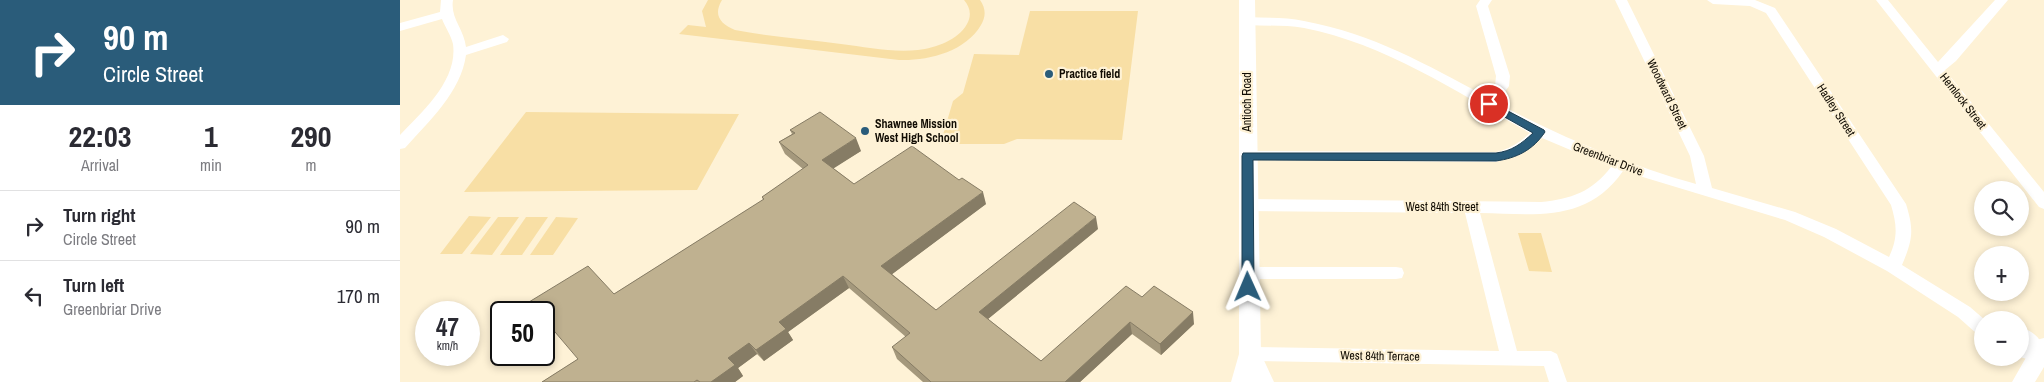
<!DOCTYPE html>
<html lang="en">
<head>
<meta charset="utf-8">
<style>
  body { margin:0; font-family:"Archivo Narrow",sans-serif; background:#f2f2f3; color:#2b2b33; height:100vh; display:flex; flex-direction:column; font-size:19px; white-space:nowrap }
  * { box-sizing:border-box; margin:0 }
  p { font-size:16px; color:#7c7c81 }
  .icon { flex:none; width:28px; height:28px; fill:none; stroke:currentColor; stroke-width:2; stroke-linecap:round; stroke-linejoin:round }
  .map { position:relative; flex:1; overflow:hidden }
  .details { display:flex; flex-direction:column; background:#fff; width:400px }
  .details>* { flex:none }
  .guide { background:#2a5c7a; color:#fff; overflow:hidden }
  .controls { position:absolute; left:1574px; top:181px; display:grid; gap:10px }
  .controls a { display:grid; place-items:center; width:55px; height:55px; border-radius:50%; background:#fff; box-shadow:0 2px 8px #0003; font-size:25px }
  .speed { position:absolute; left:15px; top:301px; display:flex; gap:10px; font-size:25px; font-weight:700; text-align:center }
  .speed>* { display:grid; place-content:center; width:65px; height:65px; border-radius:50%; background:#fff; box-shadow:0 2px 8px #0003; line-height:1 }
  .speed small { font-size:12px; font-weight:400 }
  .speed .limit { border:2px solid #111; border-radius:8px; background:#fff; color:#111 }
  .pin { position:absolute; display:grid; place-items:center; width:42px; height:42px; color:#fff; margin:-21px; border:2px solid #fff; border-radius:50%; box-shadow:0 1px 5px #0007 }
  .me { position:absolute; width:55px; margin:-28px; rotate:359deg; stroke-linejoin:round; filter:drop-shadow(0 0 4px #0008) }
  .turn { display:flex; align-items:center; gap:18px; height:105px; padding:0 20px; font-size:22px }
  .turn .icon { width:65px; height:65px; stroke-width:2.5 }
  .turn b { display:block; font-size:35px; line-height:42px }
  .eta { display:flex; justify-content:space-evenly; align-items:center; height:85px; text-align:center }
  .eta b { font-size:30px; font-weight:700; line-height:35px }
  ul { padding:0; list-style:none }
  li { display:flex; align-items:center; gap:15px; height:70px; padding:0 20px; border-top:1px solid #e1e1e2 }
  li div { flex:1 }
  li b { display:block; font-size:19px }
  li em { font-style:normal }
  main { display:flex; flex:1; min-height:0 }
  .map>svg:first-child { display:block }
</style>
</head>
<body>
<main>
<section class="details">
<div class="guide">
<div class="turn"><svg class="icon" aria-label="right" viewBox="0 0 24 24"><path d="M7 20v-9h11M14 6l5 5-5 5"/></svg><div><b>90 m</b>Circle Street</div></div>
</div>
<div class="eta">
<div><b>22:03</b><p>Arrival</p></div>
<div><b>1</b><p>min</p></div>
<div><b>290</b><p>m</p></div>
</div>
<ul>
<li><svg class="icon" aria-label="right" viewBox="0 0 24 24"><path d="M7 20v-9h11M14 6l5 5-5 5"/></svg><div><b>Turn right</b><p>Circle Street</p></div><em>90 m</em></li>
<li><svg class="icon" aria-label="left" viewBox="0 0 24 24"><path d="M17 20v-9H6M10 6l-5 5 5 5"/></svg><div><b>Turn left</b><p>Greenbriar Drive</p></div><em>170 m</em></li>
</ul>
</section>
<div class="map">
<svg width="1644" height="382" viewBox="0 0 1644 382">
  <rect width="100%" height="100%" fill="#fef2d6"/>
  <!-- green -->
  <path fill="#f8dfa5" d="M308 0H322C313 15 320 24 335 30 370 37 406 39 441 44 466 47 493 53 518 50 536 48 558 40 567 24 572 15 570 7 564 0H580C586 8 586 17 581 25 565 52 528 61 499 60L279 34 288 25 306 27 302 11Z
    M630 11H738L722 140 617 139 604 144H549L542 138 553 101 563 93 574 54 619 55Z
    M126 112 339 114 297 190 64 192Z
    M69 216 91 217 62 254H40Z
    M98 217H119L92 255 70 254Z
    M126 217H148L122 255H100Z
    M156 217 178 218 153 255H130Z
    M1118 233H1141L1152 272 1129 271Z"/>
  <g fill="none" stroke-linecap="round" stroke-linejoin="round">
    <!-- minor -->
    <path fill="#fff" fill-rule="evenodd" d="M41 0H53C50 18 64 29 66 47L103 35 109 39 107 42 66 55C61 92 29 121 5 148L0 149V135C23 111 58 80 53 44 51 35 45 27 42 19L0 31V23L40 12Z
      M1080 0H1092L1088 6 1110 76 1109 86 1097 103C1161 137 1226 164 1296 184L1290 156 1215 0H1227L1304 156 1312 188 1395 212 1436 229 1489 257C1498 238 1497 225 1491 205L1366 13 1350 6 1313 4 1307 0H1355L1375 8 1506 204C1514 230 1513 239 1502 265L1570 307 1585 320H1582V335L1576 333 1558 317 1487 271 1424 237 1385 220 1223 171C1187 223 1136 214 1080 213L1117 351H1151L1157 354 1167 382H1149L1144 366 850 361 844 359 841 354 844 349 850 347 1099 351 1065 213 847 211 842 209 839 205 842 201 847 199 1141 202C1171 199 1192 192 1211 167L1142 138 1120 155 1096 162 842 160 840 156 842 152 847 151 1096 152C1110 149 1120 142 1130 133 1058 93 986 44 904 28 886 25 866 26 847 25L841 21 847 17C866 18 886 17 904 21 974 34 1025 64 1087 97L1095 86 1096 76 1076 6Z
      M1476 0H1488L1538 62 1595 0H1608L1556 61 1545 70 1644 192V209L1639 207Z
      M848 267H996L1002 268 1004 273 1002 278 996 279H848L842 278 840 273 842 268Z
      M1620 327C1641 334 1644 344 1644 364L1620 357Z"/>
    <!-- major -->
    <path fill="#fff" fill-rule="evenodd" d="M839 0H855L861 354 874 382H831L839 354Z
      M1644 338V367L1635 382H1612L1636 340Z"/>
  </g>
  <!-- wall -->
  <path fill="#a4987c" d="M390 130 461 151 433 168 454 184 586 204 492 274 536 310 698 229 588 319 641 361 742 297 794 324 761 355 732 334 680 382H523L497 359 492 347 506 337 449 288 388 332 393 340 364 361 357 354 338 368 343 376 335 382H142L178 359 214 294 363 200 362 197 403 169 385 154 379 142 392 134Z"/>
  <!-- shaded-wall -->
  <path fill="#867c65" d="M456 138 461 151 428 172 422 160Z
    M583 192 586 204 487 278 481 266Z
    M696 217 698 229 583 323 579 312Z
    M443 276 449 288 388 332 393 340 364 361 356 350 379 322Z
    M793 312 794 324 761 355 760 344Z
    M730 322 732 334 680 382H665Z
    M349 343 357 354 338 368 343 376 335 382H311L328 358Z"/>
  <!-- building -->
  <path fill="#bfb190" stroke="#867c65" d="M420 112 456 138 422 160 454 184 512 146 559 180 562 178 583 192 481 266 536 310 674 202 696 217 579 312 641 361 726 286 742 297 754 286 793 312 760 344 730 322 665 382H531L492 347 510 333 443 276 379 322 386 329 356 350 349 343 328 358 335 365 311 382H300L297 380 294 382H142L178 359 144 319V312H138L129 302 188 266 214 294 364 199 362 197 408 165 379 142 395 133 390 130Z"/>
  <!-- route -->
  <path fill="#2a5c7a" stroke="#1b3c4f" d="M1089 101 1144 130 1145 132C1133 150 1117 158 1096 161L853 160 854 287 852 291H844L842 287V156L843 153H1096C1112 151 1121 144 1133 133L1085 106 1084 104 1085 102Z"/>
  <!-- markers -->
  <g fill="#2a5c7a" stroke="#fef2d6" stroke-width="2">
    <circle cx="649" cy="74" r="5"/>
    <circle cx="465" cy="131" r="5"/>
  </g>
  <g text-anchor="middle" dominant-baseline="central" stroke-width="4.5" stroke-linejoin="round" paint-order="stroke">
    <!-- poi labels -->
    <g font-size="12" font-weight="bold" fill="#100b02" stroke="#fef2d6" text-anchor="start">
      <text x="659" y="74">Practice field</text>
      <text x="475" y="124">Shawnee Mission<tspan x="475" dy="14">West High School</tspan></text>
    </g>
    <!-- street labels -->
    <g font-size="12" fill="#100b02" stroke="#fef2d6">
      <text transform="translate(1267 94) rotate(64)">Woodward Street</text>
      <text transform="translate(1563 101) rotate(52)">Hemlock Street</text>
      <text transform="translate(847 102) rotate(-90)">Antioch Road</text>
      <text transform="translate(1436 110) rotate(57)">Hadley Street</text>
      <text transform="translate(1208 159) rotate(21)">Greenbriar Drive</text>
      <text x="1042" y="207">West 84th Street</text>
      <text transform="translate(980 356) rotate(1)">West 84th Terrace</text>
    </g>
  </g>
</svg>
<div class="controls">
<a><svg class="icon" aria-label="search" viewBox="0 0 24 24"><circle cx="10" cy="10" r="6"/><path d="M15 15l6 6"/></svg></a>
<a>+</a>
<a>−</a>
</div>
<div class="speed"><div>47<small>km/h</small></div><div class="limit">50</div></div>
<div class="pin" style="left:1089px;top:104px;background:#d93025"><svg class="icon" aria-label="arrive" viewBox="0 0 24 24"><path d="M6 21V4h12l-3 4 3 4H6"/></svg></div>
<svg class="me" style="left:848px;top:287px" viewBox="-20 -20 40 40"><path d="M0-17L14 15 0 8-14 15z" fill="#2a5c7a" stroke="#fff" stroke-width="4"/></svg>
</div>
</main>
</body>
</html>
